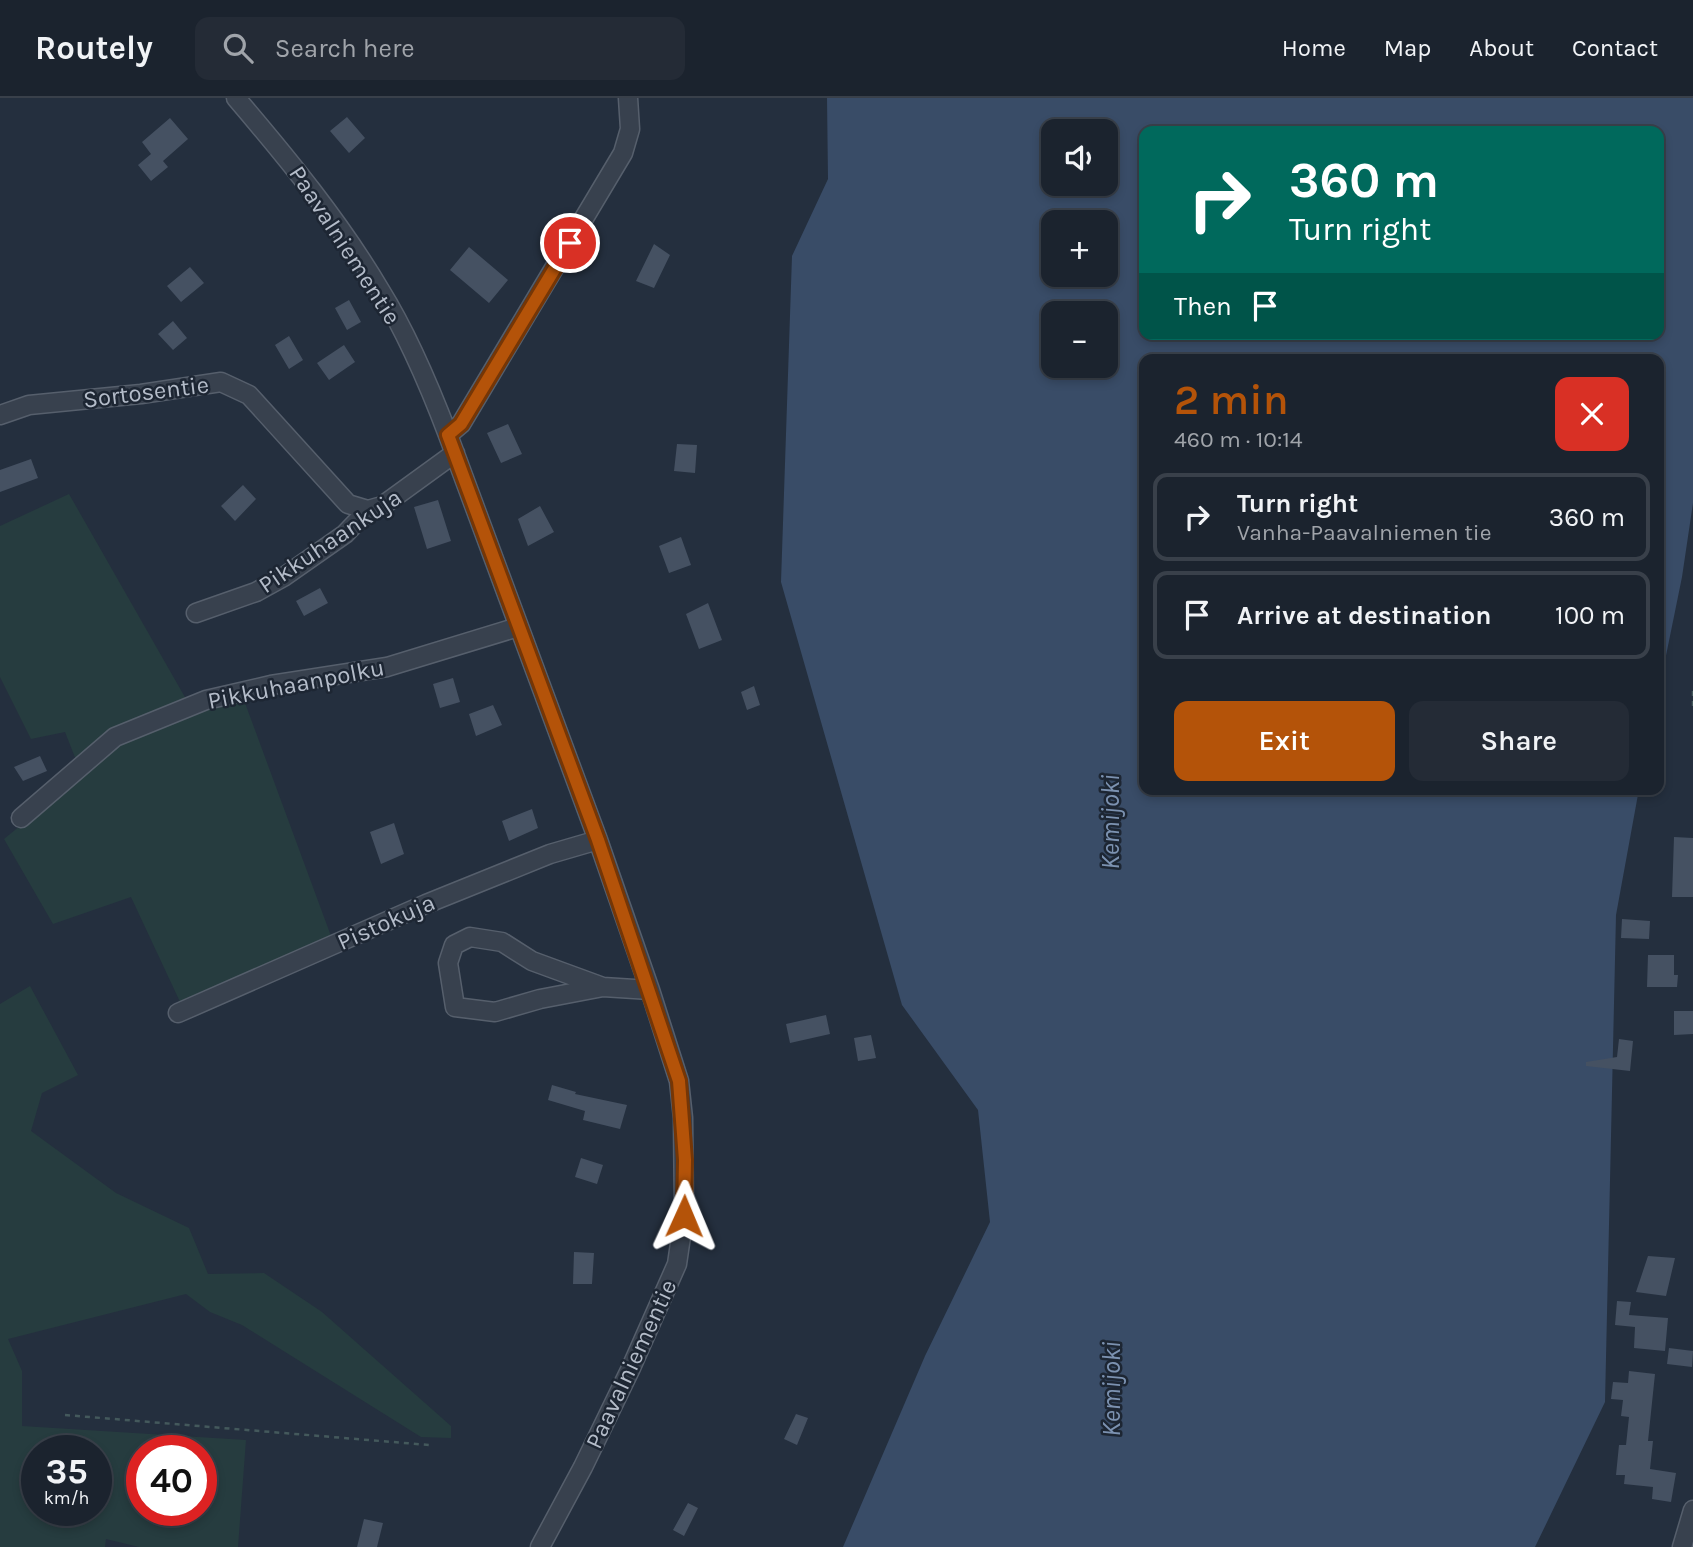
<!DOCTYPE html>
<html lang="en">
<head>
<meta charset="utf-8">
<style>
  body { margin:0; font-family:Karla,sans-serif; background:#242b36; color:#f1f3f6; height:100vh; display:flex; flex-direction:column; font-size:26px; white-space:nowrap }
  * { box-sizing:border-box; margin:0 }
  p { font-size:23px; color:#a0a4aa }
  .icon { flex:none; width:38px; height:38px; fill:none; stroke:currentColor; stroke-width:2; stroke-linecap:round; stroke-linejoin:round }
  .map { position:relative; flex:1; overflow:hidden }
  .panel { position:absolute; left:1139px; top:256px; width:525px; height:441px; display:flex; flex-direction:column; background:#1b232e; border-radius:14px; box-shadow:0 4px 10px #0003,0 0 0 2px #39404a }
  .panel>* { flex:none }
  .banner { position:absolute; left:1139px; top:28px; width:525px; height:214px; border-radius:14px; box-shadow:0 4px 10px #0003,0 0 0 2px #39404a; background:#00695c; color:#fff; overflow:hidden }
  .buttons { position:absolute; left:1041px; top:21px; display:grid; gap:14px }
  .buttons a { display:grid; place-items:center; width:77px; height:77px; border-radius:14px; background:#1b232e; box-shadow:0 4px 10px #0003,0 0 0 2px #39404a; font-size:35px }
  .speed { position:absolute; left:21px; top:1337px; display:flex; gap:14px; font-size:35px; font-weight:700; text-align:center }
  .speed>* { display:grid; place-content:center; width:91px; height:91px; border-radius:50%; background:#1b232e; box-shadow:0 4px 10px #0003,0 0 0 2px #39404a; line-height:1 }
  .speed small { font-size:18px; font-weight:400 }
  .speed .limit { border:10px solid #d22; background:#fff; color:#111 }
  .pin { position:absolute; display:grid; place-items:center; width:60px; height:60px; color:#fff; margin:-30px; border:4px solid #fff; border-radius:50%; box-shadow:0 2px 7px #0007 }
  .me { position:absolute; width:77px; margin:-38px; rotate:1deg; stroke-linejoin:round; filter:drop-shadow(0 0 5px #0008) }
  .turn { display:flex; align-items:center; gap:24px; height:147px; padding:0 35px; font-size:32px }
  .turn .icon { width:91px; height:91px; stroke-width:2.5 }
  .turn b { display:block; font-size:49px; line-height:60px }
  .then { display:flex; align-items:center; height:66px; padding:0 35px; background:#0003; gap:14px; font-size:26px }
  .round { display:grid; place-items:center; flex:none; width:74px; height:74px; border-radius:14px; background:#242b36 }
  .headline { display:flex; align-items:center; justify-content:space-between; height:119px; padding:0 35px }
  h1 { font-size:42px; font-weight:600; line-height:52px; color:#b45309 }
  .cta { display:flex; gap:14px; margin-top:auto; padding:14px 35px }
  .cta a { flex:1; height:80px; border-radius:14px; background:#b45309; color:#fff; font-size:28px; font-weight:600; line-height:80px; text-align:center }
  .cta a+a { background:#242b36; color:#f1f3f6 }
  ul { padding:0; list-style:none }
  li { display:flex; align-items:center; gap:21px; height:88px; margin:0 14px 10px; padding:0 21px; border:4px solid #39404a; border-radius:14px }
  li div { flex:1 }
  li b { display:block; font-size:26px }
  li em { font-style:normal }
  header { display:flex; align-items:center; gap:42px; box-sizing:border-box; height:98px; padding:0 35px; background:#1b232e; border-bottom:2px solid #39404a }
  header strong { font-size:33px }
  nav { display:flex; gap:38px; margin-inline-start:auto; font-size:24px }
  .search { width:490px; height:63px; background:#242b36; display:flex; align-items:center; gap:18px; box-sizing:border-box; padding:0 24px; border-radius:14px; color:#a0a4aa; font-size:26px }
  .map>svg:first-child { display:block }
</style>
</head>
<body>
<header>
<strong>Routely</strong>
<div class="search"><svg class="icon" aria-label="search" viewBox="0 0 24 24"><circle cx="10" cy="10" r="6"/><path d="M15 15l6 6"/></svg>Search here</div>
<nav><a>Home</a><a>Map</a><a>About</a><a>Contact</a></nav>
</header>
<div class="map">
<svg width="1693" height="1449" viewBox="0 0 1693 1449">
  <rect width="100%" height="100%" fill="#242f3e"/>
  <!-- green -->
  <path fill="#263c3f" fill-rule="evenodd" d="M69 396 186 601 238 586 331 838 181 906 131 799 53 826 4 741 82 677 65 634 31 641 0 579V428Z
    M30 888 78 977 42 995 31 1033 116 1095 189 1130 208 1176 264 1175 322 1214 451 1328V1340L421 1339 242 1227 210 1214 186 1196 8 1241 22 1273V1328L246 1342 238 1449H139L106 1441 105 1449H0V906ZM37 1353H96V1412H37ZM142 1353H201V1412H142Z"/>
  <!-- water -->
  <path fill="#394c67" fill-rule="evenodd" d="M827 0H1693V405L1682 479 1659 592V261H1144V691H1639L1616 817 1605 1304 1535 1449H843L925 1258 990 1124 978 1012 902 907 781 484 792 158 828 81ZM1054 33H1106V86H1054ZM1144 33H1659V236H1144ZM1054 124H1106V177H1054ZM1054 215H1106V268H1054Z"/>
  <!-- building -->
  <path fill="#455162" d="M347 19 365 40 349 55 330 33Z
    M170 20 188 41 163 63 168 69 151 83 138 67 151 56 142 44Z
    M654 146 670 157 654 190 636 183Z
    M469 149 508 182 489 205 450 172Z
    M190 169 204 185 181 204 167 188Z
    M349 202 361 224 347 232 335 210Z
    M173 223 187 240 173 252 158 236Z
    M289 238 303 262 289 271 275 247Z
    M344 247 355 264 329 282 317 265Z
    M508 326 522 356 501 365 487 335Z
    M677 346 697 347 695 375 674 373Z
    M31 361 38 380 0 394V372Z
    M243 387 256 401 235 423 221 408Z
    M438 402 451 443 427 451 414 409Z
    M540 408 554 434 528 448 518 421Z
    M681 439 691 467 669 475 659 448Z
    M320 490 328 505 304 518 296 503Z
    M708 505 722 542 699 551 686 516Z
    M453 580 460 604 440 610 433 586Z
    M754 588 760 607 747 612 741 594Z
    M493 607 502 627 476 638 469 616Z
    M40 658 47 673 23 683 14 669Z
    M532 711 538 730 509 743 502 723Z
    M394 725 404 756 381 766 370 734Z
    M1674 739 1693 740V799H1672Z
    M1622 821 1650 823 1649 841 1621 840Z
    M1648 857H1674V877H1678L1677 889H1647Z
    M1674 913H1693V936L1674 937Z
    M826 917 830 936 790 945 786 926Z
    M871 937 876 960 858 963 854 940Z
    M1619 941 1633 943 1630 973 1586 968V964L1617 959Z
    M552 987 576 994 575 996 627 1007 620 1031 583 1022 585 1013 548 1002Z
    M581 1060 603 1067 597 1086 575 1079Z
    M574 1154 594 1155 592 1186H573Z
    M1648 1158 1675 1160 1666 1198 1636 1194Z
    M1617 1203 1631 1204 1629 1217 1668 1220 1665 1253 1634 1250 1635 1229 1615 1227Z
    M1669 1250 1693 1253 1692 1269 1667 1266Z
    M1629 1273 1655 1276 1648 1343H1653L1650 1371 1676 1375 1671 1404 1652 1401 1653 1389 1624 1386 1625 1377H1616L1619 1347H1626L1629 1319 1621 1318 1623 1302 1611 1301 1613 1284 1628 1285Z
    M796 1316 808 1320 797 1347 784 1341Z
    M688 1405 698 1410 684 1438 673 1432Z
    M364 1421 383 1425 377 1449H357Z"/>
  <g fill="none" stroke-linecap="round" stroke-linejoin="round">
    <defs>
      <path id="minor" d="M236 0C288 61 339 123 380 192 408 237 429 287 448 337L598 742 650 892 679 983 683 1020 684 1118 677 1166 630 1272 583 1369 540 1449
        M0 317 29 307 141 296 221 284 249 297 348 406 368 412
        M448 337 461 326 623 55 630 31 628 0
        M196 515 256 494 285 478 345 436 368 412 382 408 455 355
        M21 720 115 639 206 602 271 587 387 569 518 529
        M603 889 532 863 502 844 470 839 454 847 448 865 455 909 495 914 540 901 603 889 650 892
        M178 915 426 806 550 756 598 742
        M1682 1449 1693 1412"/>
    </defs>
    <!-- minor casing -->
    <use href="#minor" stroke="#565f6c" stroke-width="21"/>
    <!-- path -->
    <path stroke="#44595c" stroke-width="2.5" stroke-dasharray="5 5" stroke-linecap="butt" d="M1693 593V612
      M65 1317 429 1347"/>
    <!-- minor -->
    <use href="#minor" stroke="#38414e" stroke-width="18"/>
  </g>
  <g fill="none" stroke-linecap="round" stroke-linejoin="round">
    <defs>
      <path id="route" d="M570 145 461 326 448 337 598 742 679 983 685 1062 684 1118"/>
    </defs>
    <!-- route casing -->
    <use href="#route" stroke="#753606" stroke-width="18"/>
    <!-- route -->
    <use href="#route" stroke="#b45309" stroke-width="12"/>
  </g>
  <g text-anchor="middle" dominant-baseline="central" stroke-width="5" stroke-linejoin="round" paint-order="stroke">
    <!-- street labels -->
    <g font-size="24" fill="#b4bcc9" stroke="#1d2633">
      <text transform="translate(345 147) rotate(57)">Paavalniementie</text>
      <text transform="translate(146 294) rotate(-7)">Sortosentie</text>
      <text transform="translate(330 443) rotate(-34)">Pikkuhaankuja</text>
      <text transform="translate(296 586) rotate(-11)">Pikkuhaanpolku</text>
      <text transform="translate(386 824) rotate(-24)">Pistokuja</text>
      <text transform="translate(631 1266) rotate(-65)">Paavalniementie</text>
    </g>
    <!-- water labels -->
    <g font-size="26" font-style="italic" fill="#7c92b1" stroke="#1d2633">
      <text transform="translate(1110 724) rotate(-90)">Kemijoki</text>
      <text transform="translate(1111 1291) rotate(-90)">Kemijoki</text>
    </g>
  </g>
</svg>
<div class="buttons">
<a><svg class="icon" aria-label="sound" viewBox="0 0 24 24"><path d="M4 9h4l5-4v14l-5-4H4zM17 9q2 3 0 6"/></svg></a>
<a>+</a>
<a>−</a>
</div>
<div class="speed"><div>35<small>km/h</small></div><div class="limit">40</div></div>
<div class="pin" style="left:570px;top:145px;background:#d93025"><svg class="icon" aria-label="arrive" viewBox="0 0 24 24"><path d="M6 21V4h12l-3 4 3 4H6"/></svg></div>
<svg class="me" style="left:684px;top:1118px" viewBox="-20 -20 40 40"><path d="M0-17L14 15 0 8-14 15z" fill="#b45309" stroke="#fff" stroke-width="4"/></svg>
<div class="banner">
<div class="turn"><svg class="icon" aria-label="right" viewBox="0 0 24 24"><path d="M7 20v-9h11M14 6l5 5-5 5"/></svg><div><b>360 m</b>Turn right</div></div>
<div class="then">Then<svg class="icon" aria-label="arrive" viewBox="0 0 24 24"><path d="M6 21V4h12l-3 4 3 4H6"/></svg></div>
</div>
<section class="panel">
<div class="headline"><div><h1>2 min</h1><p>460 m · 10:14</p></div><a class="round" style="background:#d93025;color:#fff"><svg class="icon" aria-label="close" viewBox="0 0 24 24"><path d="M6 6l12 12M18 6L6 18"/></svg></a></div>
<ul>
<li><svg class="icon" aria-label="right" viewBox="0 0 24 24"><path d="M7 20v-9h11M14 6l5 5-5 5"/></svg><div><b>Turn right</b><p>Vanha-Paavalniemen tie</p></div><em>360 m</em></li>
<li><svg class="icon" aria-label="arrive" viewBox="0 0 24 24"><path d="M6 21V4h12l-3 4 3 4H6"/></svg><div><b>Arrive at destination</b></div><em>100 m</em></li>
</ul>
<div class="cta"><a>Exit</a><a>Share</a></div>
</section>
</div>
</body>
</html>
